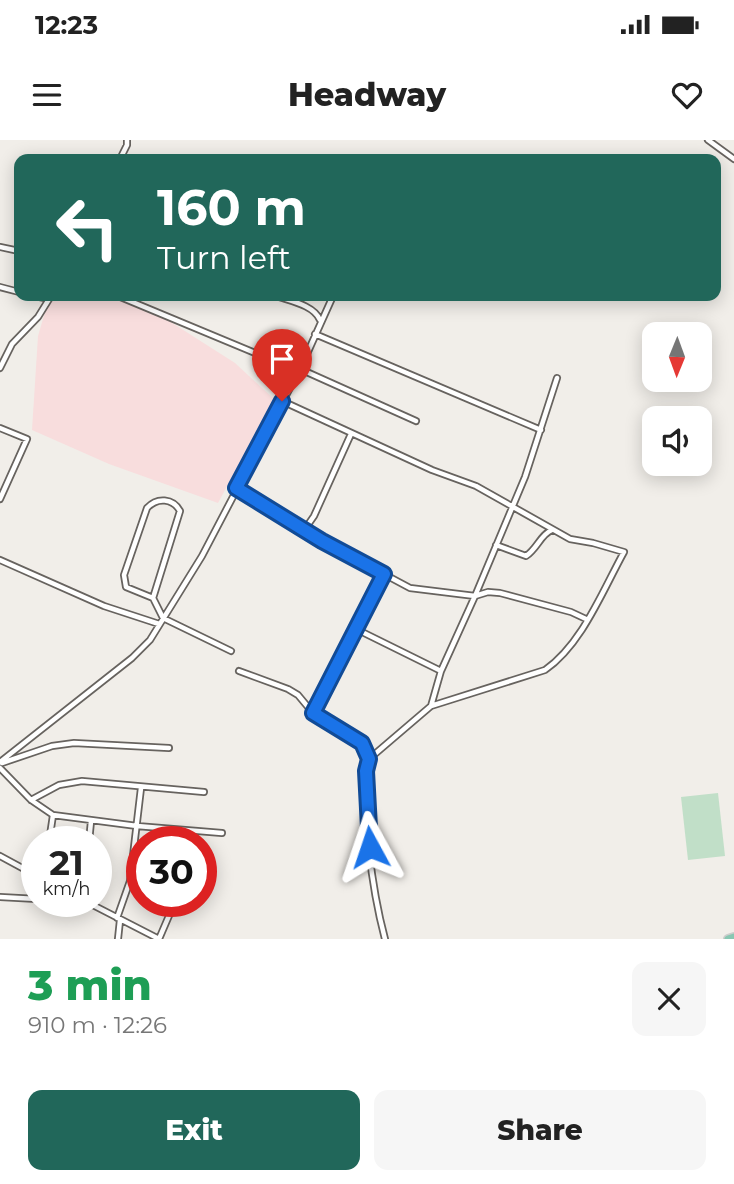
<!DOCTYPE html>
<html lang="en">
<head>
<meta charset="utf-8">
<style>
  body { margin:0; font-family:Montserrat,sans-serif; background:#f6f6f6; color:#222; height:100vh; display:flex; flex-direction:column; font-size:26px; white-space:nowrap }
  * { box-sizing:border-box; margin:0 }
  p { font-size:23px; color:#767676 }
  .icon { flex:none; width:38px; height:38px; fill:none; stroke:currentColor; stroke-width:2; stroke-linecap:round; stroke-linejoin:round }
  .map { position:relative; height:799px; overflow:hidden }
  .side { display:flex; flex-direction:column; background:#fff; flex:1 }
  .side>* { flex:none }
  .top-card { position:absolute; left:14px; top:14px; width:707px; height:147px; border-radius:14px; box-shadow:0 4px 18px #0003; background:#21675a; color:#fff; overflow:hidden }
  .needle { width:46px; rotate:181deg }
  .tools { position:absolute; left:642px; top:182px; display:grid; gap:14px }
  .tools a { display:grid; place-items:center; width:70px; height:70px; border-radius:14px; background:#fff; box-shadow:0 4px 18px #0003; font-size:35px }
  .speed { position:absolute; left:21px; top:686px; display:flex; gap:14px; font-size:35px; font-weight:700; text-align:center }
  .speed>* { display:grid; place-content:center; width:91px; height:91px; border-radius:50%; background:#fff; box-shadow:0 4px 18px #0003; line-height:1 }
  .speed small { font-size:18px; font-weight:400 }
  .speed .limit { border:10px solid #d22; background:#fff; color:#111 }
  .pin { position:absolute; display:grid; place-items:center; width:60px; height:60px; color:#fff; margin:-72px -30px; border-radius:50% 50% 50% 0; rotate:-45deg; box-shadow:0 0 7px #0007 }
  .pin .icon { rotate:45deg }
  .me { position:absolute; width:77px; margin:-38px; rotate:355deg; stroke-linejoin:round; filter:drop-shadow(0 0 5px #0008) }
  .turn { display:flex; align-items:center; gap:24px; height:147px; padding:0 28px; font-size:32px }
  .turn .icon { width:91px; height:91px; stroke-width:2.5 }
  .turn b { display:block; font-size:49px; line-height:60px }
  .round { display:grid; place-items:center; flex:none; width:74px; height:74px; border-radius:14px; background:#f6f6f6 }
  .overview { display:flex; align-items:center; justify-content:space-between; height:119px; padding:0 28px }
  h1 { font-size:42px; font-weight:800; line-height:52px; color:#1e9e55 }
  .primary-button { display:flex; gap:14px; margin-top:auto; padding:14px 28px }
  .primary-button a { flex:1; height:80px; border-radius:14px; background:#21675a; color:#fff; font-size:28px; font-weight:800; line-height:80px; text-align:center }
  .primary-button a+a { background:#f6f6f6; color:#222 }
  .status { display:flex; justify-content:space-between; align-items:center; height:49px; padding:0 35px; background:#fff; direction:ltr }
  .status svg { height:19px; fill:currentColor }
  header { display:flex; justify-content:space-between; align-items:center; height:91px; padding:0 28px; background:#fff; font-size:32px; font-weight:800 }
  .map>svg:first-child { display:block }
</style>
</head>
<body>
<div class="status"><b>12:23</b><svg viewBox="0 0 49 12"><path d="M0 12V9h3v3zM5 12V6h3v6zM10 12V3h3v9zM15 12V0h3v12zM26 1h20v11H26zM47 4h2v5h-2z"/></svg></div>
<header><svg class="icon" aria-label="menu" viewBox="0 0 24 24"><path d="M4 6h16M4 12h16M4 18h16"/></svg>Headway<svg class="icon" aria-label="heart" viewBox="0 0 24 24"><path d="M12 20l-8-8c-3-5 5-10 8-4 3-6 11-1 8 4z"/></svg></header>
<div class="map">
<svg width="734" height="799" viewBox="0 0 734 799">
  <rect width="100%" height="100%" fill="#f1eee9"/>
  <!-- education -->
  <path fill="#f8dddd" d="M54 156H130L235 223 274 259 218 363 109 324 32 290 38 196 48 162Z"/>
  <!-- green -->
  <path fill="#c1dfc8" d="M718 653 725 716 688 720 681 657Z"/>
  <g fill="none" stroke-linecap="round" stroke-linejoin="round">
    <defs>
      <path id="street" d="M708 0 734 19
        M120 19 127 5V0
        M0 107 19 111
        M0 147 19 152
        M35 156 49 159
        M118 156 267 218 296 236
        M276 156C290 161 314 165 320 180
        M315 194 541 290
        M0 228 12 204 38 177 51 156
        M300 229 416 281
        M282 261 432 330 476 346 570 399 593 403 624 412C602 452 582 504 545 530L431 566
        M0 288 27 299 0 359
        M236 348 322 401 410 448 475 456 488 452 500 453 571 472 586 479
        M305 389 314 376 351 294
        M496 405 526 416C537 409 541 394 552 390
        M0 420 104 466 159 484
        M153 458 126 447 124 435 147 368C157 357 173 358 180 371L153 458 163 478 231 511
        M356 489 441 531
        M239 531 288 549 298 555 313 573 362 603 369 619
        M313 573 384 434
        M0 622 132 518 150 500 202 416 302 225 333 156
        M2 623 52 606 74 603 169 608
        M0 628 31 660 53 675 137 686 222 693
        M31 660 59 645 82 641 204 652
        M49 702 53 675
        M89 702 91 681
        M0 716 37 736
        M132 726 142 727
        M201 733 212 734
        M0 757 37 759
        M85 761 159 799
        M117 778 130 741 141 648
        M118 799 120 780
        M159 799 171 771 170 761
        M385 799C373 754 359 663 369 619L431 566 441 531 475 456 525 337 557 238"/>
      <path id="primary" d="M728 799 734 797"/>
    </defs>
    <!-- street casing -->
    <use href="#street" stroke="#67635f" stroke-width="8"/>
    <!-- primary casing -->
    <use href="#primary" stroke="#cdcdcc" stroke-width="10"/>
    <!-- street -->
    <use href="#street" stroke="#fff" stroke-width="4.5"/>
    <!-- primary -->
    <use href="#primary" stroke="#89c7b2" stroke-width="7"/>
  </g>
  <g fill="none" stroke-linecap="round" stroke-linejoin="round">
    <defs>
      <path id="route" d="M282 261 236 348 322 401 384 434 313 573 362 603 369 619 366 631 370 707"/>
    </defs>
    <!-- route casing -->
    <use href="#route" stroke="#114b97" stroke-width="18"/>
    <!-- route -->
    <use href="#route" stroke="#1a73e8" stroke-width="12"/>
  </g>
</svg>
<div class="tools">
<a><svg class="needle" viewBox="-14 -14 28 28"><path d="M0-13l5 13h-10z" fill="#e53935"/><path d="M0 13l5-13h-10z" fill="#767676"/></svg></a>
<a><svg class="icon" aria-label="sound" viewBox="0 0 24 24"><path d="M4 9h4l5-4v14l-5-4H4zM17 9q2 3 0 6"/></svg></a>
</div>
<div class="speed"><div>21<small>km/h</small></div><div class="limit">30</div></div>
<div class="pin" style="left:282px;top:261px;background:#d93025"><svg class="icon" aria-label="arrive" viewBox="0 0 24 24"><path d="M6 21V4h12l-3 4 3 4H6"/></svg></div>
<svg class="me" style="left:370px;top:707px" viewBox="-20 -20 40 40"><path d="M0-17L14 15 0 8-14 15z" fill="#1a73e8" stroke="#fff" stroke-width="4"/></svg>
<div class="top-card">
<div class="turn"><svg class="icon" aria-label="left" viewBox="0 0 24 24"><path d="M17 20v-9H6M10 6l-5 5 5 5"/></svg><div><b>160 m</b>Turn left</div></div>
</div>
</div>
<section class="side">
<div class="overview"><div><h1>3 min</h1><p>910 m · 12:26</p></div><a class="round"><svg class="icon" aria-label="close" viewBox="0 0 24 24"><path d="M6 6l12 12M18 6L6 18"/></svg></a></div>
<div class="primary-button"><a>Exit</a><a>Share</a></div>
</section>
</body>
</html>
